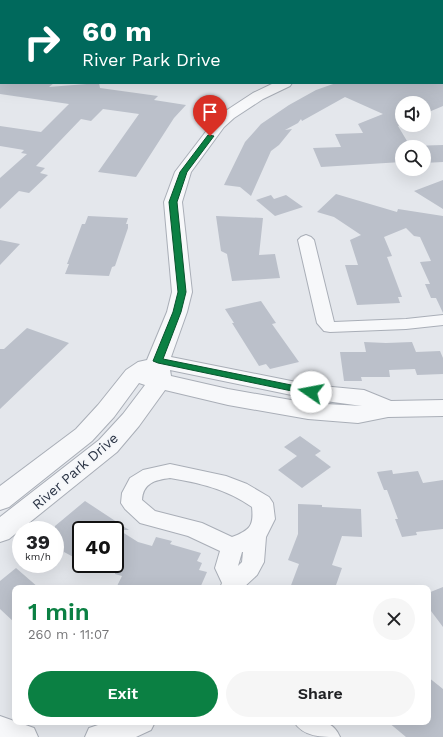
<!DOCTYPE html>
<html lang="en">
<head>
<meta charset="utf-8">
<style>
  body { margin:0; font-family:"Work Sans",sans-serif; background:#f6f6f6; color:#202124; height:100vh; display:flex; flex-direction:column; font-size:15px; white-space:nowrap }
  * { box-sizing:border-box; margin:0 }
  p { font-size:13px; color:#757577 }
  .icon { flex:none; width:22px; height:22px; fill:none; stroke:currentColor; stroke-width:2; stroke-linecap:round; stroke-linejoin:round }
  .map { position:relative; flex:1; overflow:hidden }
  .panel { position:absolute; left:12px; top:585px; width:419px; height:140px; display:flex; flex-direction:column; background:#fff; border-radius:8px; box-shadow:0 4px 16px #0002 }
  .panel>* { flex:none }
  .banner { position:absolute; left:0px; top:0px; width:443px; height:84px; box-shadow:0 4px 16px #0002; background:#00695c; color:#fff; overflow:hidden }
  .buttons { position:absolute; left:395px; top:96px; display:grid; gap:8px }
  .buttons a { display:grid; place-items:center; width:36px; height:36px; border-radius:50%; background:#fff; box-shadow:0 4px 16px #0002; font-size:20px }
  .speed { position:absolute; left:12px; top:521px; display:flex; gap:8px; font-size:20px; font-weight:700; text-align:center }
  .speed>* { display:grid; place-content:center; width:52px; height:52px; border-radius:50%; background:#fff; box-shadow:0 4px 16px #0002; line-height:1 }
  .speed small { font-size:10px; font-weight:400 }
  .speed .limit { border:2px solid #111; border-radius:6px; background:#fff; color:#111 }
  .pin { position:absolute; display:grid; place-items:center; width:34px; height:34px; color:#fff; margin:-41px -17px; border-radius:50% 50% 50% 0; rotate:-45deg; box-shadow:0 0 4px #0007 }
  .pin .icon { rotate:45deg }
  .me { position:absolute; width:44px; margin:-22px; rotate:282deg; stroke-linejoin:round; filter:drop-shadow(0 0 3px #0008) }
  .turn { display:flex; align-items:center; gap:14px; height:84px; padding:0 16px; font-size:18px }
  .turn .icon { width:52px; height:52px; stroke-width:2.5 }
  .turn b { display:block; font-size:28px; line-height:34px }
  .round { display:grid; place-items:center; flex:none; width:42px; height:42px; border-radius:21px; background:#f6f6f6 }
  .overview { display:flex; align-items:center; justify-content:space-between; height:68px; padding:0 16px }
  h1 { font-size:24px; font-weight:600; line-height:30px; color:#0b8043 }
  .button { display:flex; gap:8px; margin-top:auto; padding:8px 16px }
  .button a { flex:1; height:46px; border-radius:24px; background:#0b8043; color:#fff; font-size:16px; font-weight:600; line-height:46px; text-align:center }
  .button a+a { background:#f6f6f6; color:#202124 }
  .map>svg:first-child { display:block }
</style>
</head>
<body>
<div class="map">
<svg width="443" height="737" viewBox="0 0 443 737">
  <rect width="100%" height="100%" fill="#e4e7ec"/>
  <!-- building -->
  <path fill="#bbc0ca" d="M0 83H54L49 87 99 83 100 88 158 96 154 100 186 105 174 118 136 177 98 172 139 114 103 109 91 121 81 119 36 166 45 168 40 173 48 175 29 193 19 191 0 209V178L27 154 21 153 24 150 0 146V126L41 132 69 104 0 94Z
    M336 83H443V106L424 114V103H402V124L398 126 410 146 443 145V162L424 163V147H402V162L321 167 313 148 341 147 335 134 363 133 358 124 383 114 345 97 302 121 301 119 298 123 285 130 292 129 279 145 271 151 251 196 240 187 224 185 245 142 261 124 289 105 316 90Z
    M443 180V209L414 191Z
    M336 194 397 212 398 209 443 216V313L436 298H431L425 284H430L420 262 431 261 420 237 414 236 406 228 384 237 392 256 387 257 402 297H398L400 303 357 305 345 265H358L350 240 361 235 334 217 317 212Z
    M271 195 274 199 286 195 303 207 275 216 256 200Z
    M88 216 128 218 126 224H128V228L115 266 112 267 109 276 65 274 69 264H67L82 224H85Z
    M216 216 263 218 259 255 275 254 280 278 232 281 227 254 221 251Z
    M0 240 20 244 0 265Z
    M261 301 276 323 272 324 299 362 270 369 266 364 259 366 232 323H234L225 309Z
    M27 328 69 343 0 409V349H4Z
    M364 342 386 343 412 342 416 352 440 351 443 358V374L417 375 415 369 389 370 390 377H361L362 381H344L340 352H366Z
    M300 436 321 451 315 455 331 467 302 488 278 470 297 456 284 447Z
    M392 470 393 474 418 471 423 483 443 480V529L416 532 417 535 402 537 395 519H398L387 490H384L377 472Z
    M85 501 129 530H119L138 542 152 546 156 537 172 541 170 544 201 553 197 561 202 563 199 570 207 572 200 588H116L122 576 115 574V530H81V561L64 552 55 561V526Z
    M298 504 322 505V507L361 509 362 537 342 536 332 565 342 568 335 588H290L299 564 288 560 298 534Z
    M16 568 39 588H15V623L0 609V581Z
    M443 587V627L428 607V593Z
    M428 677 443 689V737H406L388 722H428Z"/>
  <g fill="none" stroke-linecap="round" stroke-linejoin="round">
    <defs>
      <path id="minor" d="M306 235 311 237 314 240 334 322 406 319 443 315V325L406 329 330 332 324 331 317 323 298 240 301 237Z
        M170 464 226 476 247 484 269 497 273 503 275 519 266 537 264 562 257 575 243 588H220L222 583 215 568 220 551 188 536 140 523 125 509 121 503 122 493 130 478 143 470ZM170 478C200 483 226 489 252 507 254 526 250 530 232 537L202 523 155 511 142 500C143 483 155 480 170 478ZM242 552H243L242 562 238 566Z
        M0 716 34 728 38 737H0Z
        M107 722H155L151 730 136 737H85L89 728Z
        M294 722C314 722 331 716 340 737 320 737 304 737 294 722Z"/>
      <path id="tertiary" d="M442 42H443V50H442Z
        M274 83H292L290 86 263 99 234 118 224 127 191 172 182 202 192 292 187 312 171 357 311 385 364 390 391 401 443 400V416L388 417 358 423 308 419 228 405 165 390 139 426 117 452 9 539 0 542V517L99 440 123 414 145 385 139 383 114 417 92 441 9 507 0 510V486L76 429 98 405 126 370 138 362 147 360 167 312 172 292 164 202 175 172 214 121 224 112 253 93ZM170 370 311 399 362 406 308 403 228 389 171 376Z"/>
    </defs>
    <!-- minor casing -->
    <use href="#minor" stroke="#a9aeb7" stroke-width="2"/>
    <!-- tertiary casing -->
    <use href="#tertiary" stroke="#a9aeb7" stroke-width="2"/>
    <!-- minor -->
    <use href="#minor" fill="#f7f8fa" fill-rule="evenodd"/>
    <!-- tertiary -->
    <use href="#tertiary" fill="#f7f8fa" fill-rule="evenodd"/>
  </g>
  <!-- route -->
  <path fill="#0b8043" stroke="#07532c" d="M208 135 214 136 187 172 177 202 186 292 181 312 163 359 311 389 315 392 314 394 311 395 158 363 153 361 173 312 178 292 169 202 180 172Z"/>
  <g text-anchor="middle" dominant-baseline="central" stroke-width="3.5" stroke-linejoin="round" paint-order="stroke">
    <!-- street labels -->
    <g font-size="14" fill="#2b3445" stroke="#f4f6f9">
      <text transform="translate(75 471) rotate(-41)">River Park Drive</text>
    </g>
  </g>
</svg>
<div class="buttons">
<a><svg class="icon" aria-label="sound" viewBox="0 0 24 24"><path d="M4 9h4l5-4v14l-5-4H4zM17 9q2 3 0 6"/></svg></a>
<a><svg class="icon" aria-label="search" viewBox="0 0 24 24"><circle cx="10" cy="10" r="6"/><path d="M15 15l6 6"/></svg></a>
</div>
<div class="speed"><div>39<small>km/h</small></div><div class="limit">40</div></div>
<div class="pin" style="left:210px;top:136px;background:#d93025"><svg class="icon" aria-label="arrive" viewBox="0 0 24 24"><path d="M6 21V4h12l-3 4 3 4H6"/></svg></div>
<svg class="me" style="left:311px;top:392px" viewBox="-20 -20 40 40"><circle r="19" fill="#fff"/><path d="M0-13L10 11 0 6-10 11z" fill="#0b8043"/></svg>
<div class="banner">
<div class="turn"><svg class="icon" aria-label="right" viewBox="0 0 24 24"><path d="M7 20v-9h11M14 6l5 5-5 5"/></svg><div><b>60 m</b>River Park Drive</div></div>
</div>
<section class="panel">
<div class="overview"><div><h1>1 min</h1><p>260 m · 11:07</p></div><a class="round"><svg class="icon" aria-label="close" viewBox="0 0 24 24"><path d="M6 6l12 12M18 6L6 18"/></svg></a></div>
<div class="button"><a>Exit</a><a>Share</a></div>
</section>
</div>
</body>
</html>
